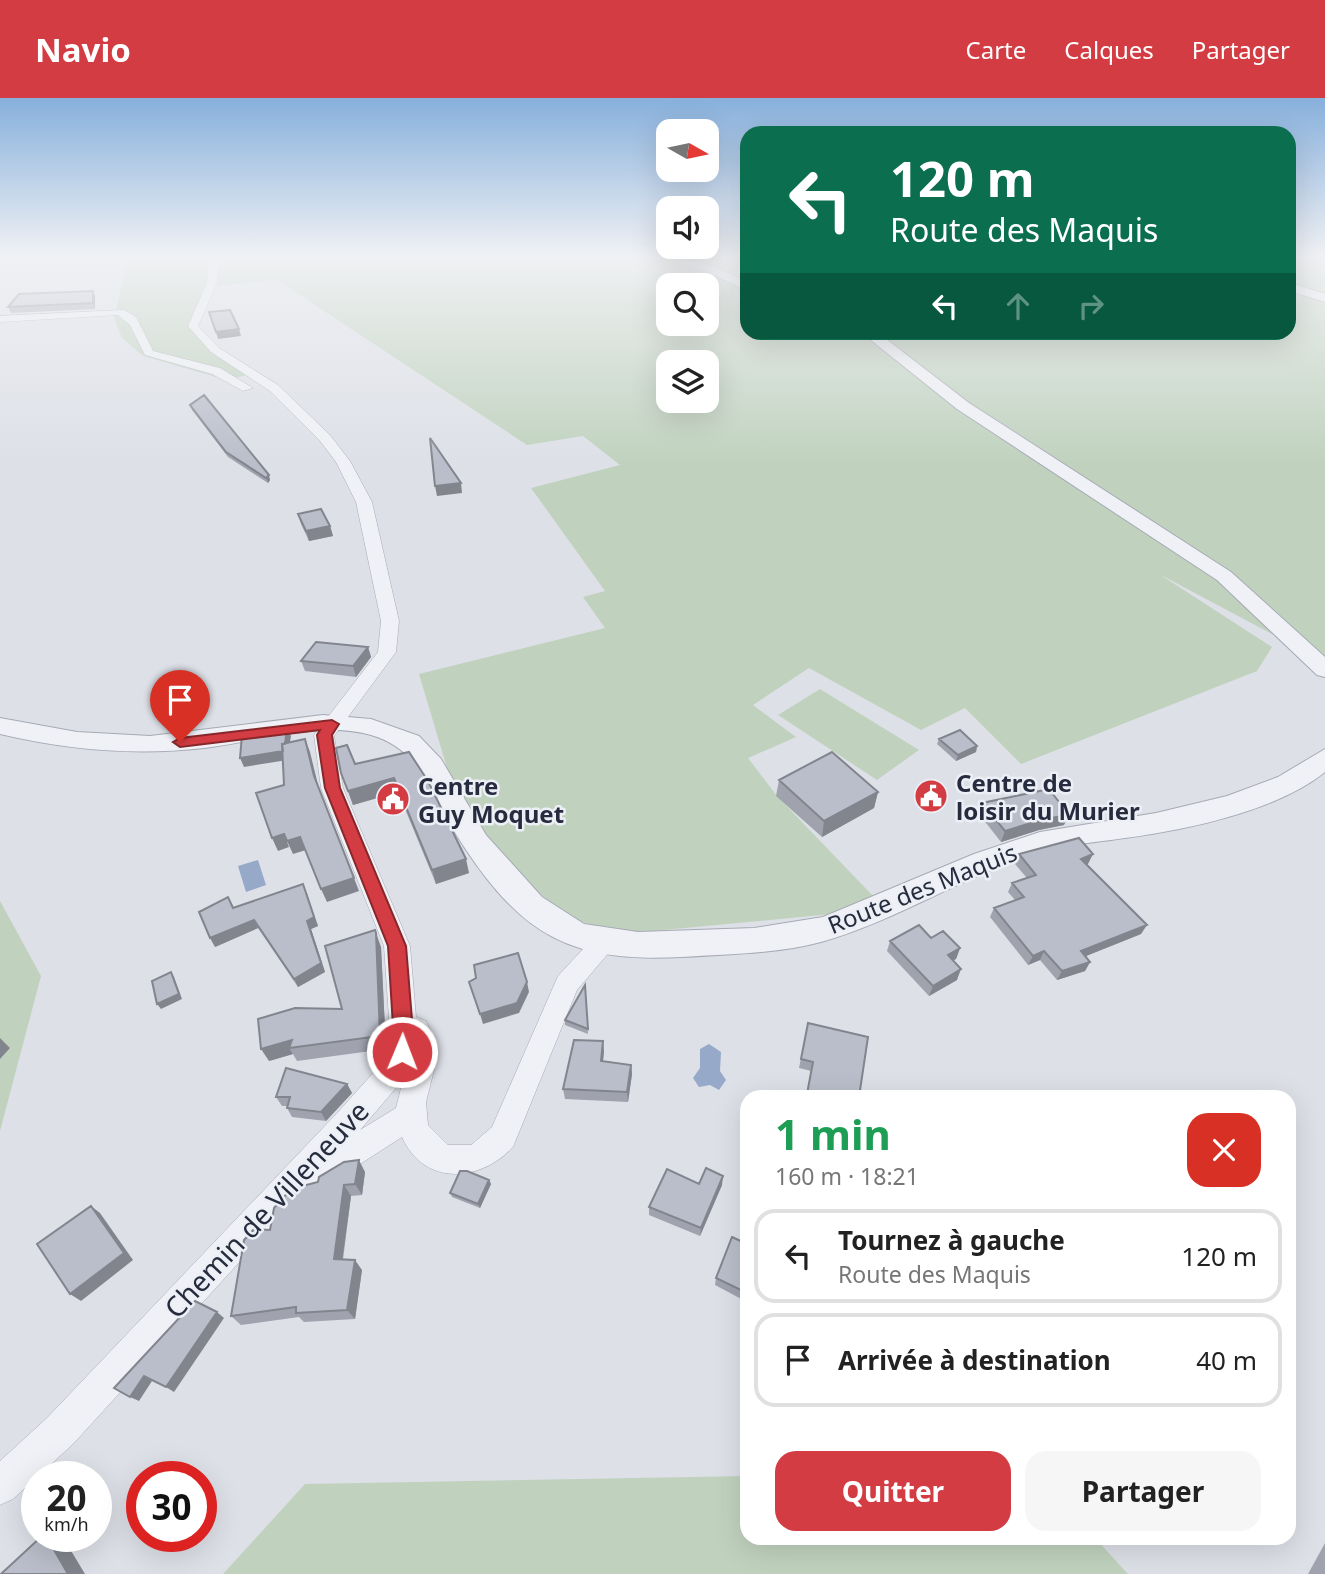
<!DOCTYPE html>
<html lang="fr">
<head>
<meta charset="utf-8">
<style>
  body { margin:0; font-family:"Noto Sans",sans-serif; background:#f6f6f6; color:#222; height:100vh; display:flex; flex-direction:column; font-size:26px; white-space:nowrap }
  * { box-sizing:border-box; margin:0 }
  p { font-size:23px; color:#767676 }
  .icon { flex:none; width:38px; height:38px; fill:none; stroke:currentColor; stroke-width:2; stroke-linecap:round; stroke-linejoin:round }
  .map { position:relative; flex:1; overflow:hidden }
  .drawer { position:absolute; left:740px; top:992px; width:556px; height:455px; display:flex; flex-direction:column; background:#fff; border-radius:21px; box-shadow:0 7px 28px #0002 }
  .drawer>* { flex:none }
  .banner { position:absolute; left:740px; top:28px; width:556px; height:214px; border-radius:21px; box-shadow:0 7px 28px #0002; background:#0b6e4f; color:#fff; overflow:hidden }
  .needle { width:46px; rotate:99deg }
  .controls { position:absolute; left:656px; top:21px; display:grid; gap:14px }
  .controls a { display:grid; place-items:center; width:63px; height:63px; border-radius:14px; background:#fff; box-shadow:0 7px 28px #0002; font-size:35px }
  .speed { position:absolute; left:21px; top:1363px; display:flex; gap:14px; font-size:35px; font-weight:700; text-align:center }
  .speed>* { display:grid; place-content:center; width:91px; height:91px; border-radius:50%; background:#fff; box-shadow:0 7px 28px #0002; line-height:1 }
  .speed small { font-size:18px; font-weight:400 }
  .speed .limit { border:10px solid #d22; background:#fff; color:#111 }
  .pin { position:absolute; display:grid; place-items:center; width:60px; height:60px; color:#fff; margin:-72px -30px; border-radius:50% 50% 50% 0; rotate:-45deg; box-shadow:0 0 7px #0007 }
  .pin .icon { rotate:45deg }
  .me { position:absolute; width:77px; margin:-38px; rotate:1deg; stroke-linejoin:round; filter:drop-shadow(0 0 5px #0008) }
  .turn { display:flex; align-items:center; gap:24px; height:147px; padding:0 35px; font-size:32px }
  .turn .icon { width:91px; height:91px; stroke-width:2.5 }
  .turn b { display:block; font-size:49px; line-height:60px }
  .lanes { display:flex; align-items:center; height:66px; padding:0 35px; background:#0003; justify-content:center; gap:35px; direction:ltr }
  .lanes .off { opacity:.35 }
  .round { display:grid; place-items:center; flex:none; width:74px; height:74px; border-radius:21px; background:#f6f6f6 }
  .headline { display:flex; align-items:center; justify-content:space-between; height:119px; padding:0 35px }
  h1 { font-size:42px; font-weight:700; line-height:52px; color:#1e9e55 }
  .action { display:flex; gap:14px; margin-top:auto; padding:14px 35px }
  .action a { flex:1; height:80px; border-radius:21px; background:#d23c42; color:#fff; font-size:28px; font-weight:700; line-height:80px; text-align:center }
  .action a+a { background:#f6f6f6; color:#222 }
  ul { padding:0; list-style:none }
  li { display:flex; align-items:center; gap:21px; height:94px; margin:0 14px 10px; padding:0 21px; border:4px solid #e0e0e0; border-radius:21px }
  li div { flex:1 }
  li b { display:block; font-size:26px }
  li em { font-style:normal }
  header { display:flex; align-items:center; gap:42px; box-sizing:border-box; height:98px; padding:0 35px; background:#d23c42; color:#fff }
  header strong { font-size:33px }
  nav { display:flex; gap:38px; margin-inline-start:auto; font-size:24px }
  .map>svg:first-child { display:block }
</style>
</head>
<body>
<header>
<strong>Navio</strong>
<nav><a>Carte</a><a>Calques</a><a>Partager</a></nav>
</header>
<div class="map">
<svg width="1325" height="1476" viewBox="0 0 1325 1476">
  <rect width="100%" height="100%" fill="#dde0e7"/>
  <!-- green -->
  <path fill="#c0d2be" fill-rule="evenodd" d="M124 159H747V234H1290V159L1325 160V564L1159 476 1272 549 1257 573 1021 666 965 610 921 632 809 570 753 607 796 639 748 660 777 698 873 798 832 816 621 836 563 818 500 756 453 690 419 576 605 530 583 499 605 493 531 390 620 367 583 338 527 347 277 182 216 188 196 229 247 277 226 282 143 258 122 240 114 220 123 182ZM668 187H707V226H668ZM668 264H707V303H668Z
    M820 591 919 652 877 682 778 617Z
    M0 803 41 878 0 1033Z
    M747 1378V1440H1095L1128 1476H223L305 1386Z"/>
  <!-- water -->
  <path fill="#96a9c9" d="M258 762 266 787 246 794 238 768Z
    M709 946 721 954 720 973 726 982 719 992 710 987 699 989 693 980 700 970V951Z"/>
  <g fill="none" stroke-linecap="round" stroke-linejoin="round">
    <defs>
      <path id="minor" d="M209 159H219L217 185 198 228 219 250 278 287 330 337 350 363 372 404 399 523 396 554 334 638 343 690 410 848 416 919 426 923 436 946 437 960 426 1004 428 1027 448 1047H471L492 1029 558 878 596 837 605 834 614 837 618 844 577 892 513 1049C481 1084 424 1089 402 1039L312 1097 298 1100 73 1346 13 1401 0 1407V1363L47 1320 340 1012 382 965 388 953 390 934 384 848 321 690 314 637 378 554 381 523 356 404 336 364 320 343 270 293 211 254 188 228 207 185ZM404 978 396 1010 360 1032 402 983Z
        M124 212 136 219 153 253 220 270 253 290 243 293 212 276 145 257 130 227 118 217 0 224V218Z"/>
      <path id="tertiary" d="M652 159C688 159 716 168 747 184V193L708 174Z
        M1290 185 1325 196V204L1290 193Z
        M861 234H877L969 305 1231 474 1325 559V579L1317 577 1217 482 957 311Z
        M323 617 371 621 419 638 441 661 486 737 542 799 584 826 638 834 754 830 823 819 974 756 1040 734 1156 715 1227 698 1278 679 1325 651V674C1277 713 1186 732 1125 740 1098 744 1071 746 1045 753 967 775 899 822 821 844 776 856 728 856 682 859 639 861 593 860 553 839 511 818 478 772 454 733 430 694 420 651 371 637 317 622 257 644 204 650 134 658 68 652 0 636V620L77 634 150 638Z"/>
    </defs>
    <!-- minor casing -->
    <use href="#minor" stroke="#a6aab4" stroke-width="1"/>
    <!-- tertiary casing -->
    <use href="#tertiary" stroke="#a6aab4" stroke-width="2"/>
    <!-- minor -->
    <use href="#minor" fill="#f0f1f6" fill-rule="evenodd"/>
    <!-- tertiary -->
    <use href="#tertiary" fill="#f0f1f6" fill-rule="evenodd"/>
  </g>
  <!-- wall -->
  <path fill="#a0a3ae" d="M93 193 95 198V211L11 215 8 209Z
    M190 307 270 382 268 385 228 359 192 312Z
    M298 416 330 428 333 438 309 443 301 426Z
    M368 549 371 559 356 579 305 573 301 563Z
    M939 641 977 648 976 654 956 663 937 646Z
    M409 654 469 775 436 786 398 694 353 707 341 675 355 666Z
    M779 682 878 694 874 710 822 739 776 698Z
    M982 705 1064 727 1039 732 1001 744 979 716Z
    M1019 756 1088 766H1086L1141 836 1086 858 1090 864 1085 873 1057 882 1040 862 1028 867 990 819 994 810 1015 802 1008 794 1012 785 1027 780 1015 766Z
    M307 795 318 828 311 831 325 874 298 889 258 830 215 849 234 810Z
    M931 840 960 850 956 861 953 862 957 882 929 898 887 853 890 843Z
    M381 849 386 951 297 963 293 956 269 963 342 911Z
    M585 887 588 936 565 927V922Z
    M808 925 859 999H806L811 973 799 970Z
    M604 953 603 963 631 967 632 976 628 1004 565 1001 563 991Z
    M347 986 352 995 326 1023 292 1019 287 1010V1008H282L276 999Z
    M365 1074 362 1097 351 1098 343 1162 362 1172 355 1221 304 1224 299 1219 241 1227 231 1218 270 1132Z
    M489 1082 491 1086 480 1110 452 1099 450 1095Z
    M699 1086 722 1087 700 1138 649 1117V1109Z
    M747 1146V1204L715 1187 716 1180Z
    M1325 1445V1476H1308Z"/>
  <!-- shaded-wall -->
  <path fill="#82858d" d="M93 193 95 198V211L93 205Z
    M239 231 241 238 218 241 216 234Z
    M269 377 270 382 268 385 266 380Z
    M461 385 462 395 437 398 435 388Z
    M330 428 333 438 309 443 306 433Z
    M368 549 371 559 356 579 353 568Z
    M287 630 291 638 287 662 244 669 240 660Z
    M305 641 310 654 319 691 314 678Z
    M977 648 976 654 956 663 958 657Z
    M394 680 398 694 353 707 348 693Z
    M878 694 874 710 822 739 824 723Z
    M1069 717 1064 727 1039 732 1001 744 1005 733 1044 721Z
    M284 736 289 749 278 753 272 740Z
    M300 739 306 752 293 756 287 743Z
    M1093 756 1088 766 1076 770 1081 761Z
    M466 761 469 775 436 786 432 772Z
    M354 780 359 793 327 804 321 791Z
    M303 786 318 828 311 831 325 874 298 889 294 881 307 823Z
    M254 822 258 830 215 849 210 840Z
    M1147 827 1141 836 1076 862 1081 853Z
    M376 835 381 849 386 951 380 938Z
    M960 850 956 861 944 867 948 857Z
    M1044 853 1040 862 1028 867 1033 858Z
    M1090 864 1085 873 1057 882 1062 873Z
    M961 871 957 882 929 898 933 888Z
    M171 874 174 879 182 901 161 911 157 906Z
    M527 884 529 894 519 915 483 926 480 916Z
    M0 940 10 950 0 961Z
    M292 942 289 950 293 956 269 963 261 951Z
    M603 943 604 953 602 973 601 963Z
    M631 967 632 976 628 1004 627 994Z
    M347 986 352 995 326 1023 321 1014Z
    M359 1062 365 1074 362 1097 355 1086Z
    M723 1078 722 1087 700 1138 701 1130Z
    M489 1082 491 1086 480 1110 478 1106Z
    M344 1087 351 1098 341 1171 334 1161Z
    M91 1108 100 1115 133 1162 81 1203 70 1196Z
    M355 1162 362 1172 355 1221 347 1212Z
    M217 1214 224 1220 174 1294 166 1289Z
    M144 1278 152 1283 139 1303 130 1299Z
    M46 1438H56L64 1441 85 1476H68Z"/>
  <!-- building -->
  <path fill="#babeca" stroke="#82858d" stroke-width="2" d="M93 193V205L8 209 19 196Z
    M230 212 239 231 216 234 209 214Z
    M204 297 269 377 266 380 226 354 190 307Z
    M430 340 461 385 435 388Z
    M321 411 330 428 306 433 298 416Z
    M316 544 368 549 353 568 301 563Z
    M287 630 285 646H282L283 653 240 660 242 637Z
    M960 632 977 648 958 657 939 641Z
    M305 641 314 678 354 780 321 791 300 739 287 743 284 736 272 740 256 695 284 687 282 646Z
    M347 647 355 666 409 654 428 683 466 761 432 772 394 680 348 693 341 675 336 650Z
    M832 654 878 694 824 723 779 682Z
    M1049 691 1069 717 1044 721 1005 733 982 705Z
    M1079 740 1093 756 1081 761 1147 827 1081 853 1090 864 1062 873 1044 853 1033 858 994 810 1024 799 1012 785 1036 777 1019 756Z
    M303 786 314 819 307 823 321 865 294 881 254 822 210 840 199 814 228 799 233 810Z
    M919 827 931 840 943 833 960 850 948 857 961 871 933 888 890 843Z
    M375 832 376 835 380 938 289 950 292 942 261 951 258 921 295 910 342 911 325 848Z
    M518 855 527 884 517 905 480 916 469 884 476 880 474 867Z
    M171 874 179 896 157 906 152 883Z
    M585 887 588 931 565 922Z
    M808 925 868 939 859 999H820L807 996 813 964 801 961Z
    M574 942 603 943 601 963 631 967 627 994 563 991Z
    M286 970 347 986 321 1014 287 1010 290 999H276Z
    M359 1062 355 1086 344 1087 334 1161 355 1162 347 1212 296 1215V1209L231 1218 244 1142 254 1131 270 1132 274 1110 291 1091 318 1084 319 1079 344 1064Z
    M706 1070 723 1078 701 1130 649 1109 667 1071 699 1086Z
    M460 1073H467L489 1082 478 1106 450 1095Z
    M91 1108 124 1155 70 1196 37 1146Z
    M732 1139 747 1146V1195L716 1180Z
    M195 1203 217 1214 166 1289 144 1278 130 1299 114 1290Z
    M42 1438H46L68 1476H1Z"/>
  <!-- sky -->
  <linearGradient id="sky" x2="0" y2="1"><stop stop-color="#87b0dc"/><stop offset="0.43" stop-color="#f0f1f4"/><stop offset="1" stop-color="#f0f1f4" stop-opacity="0"/></linearGradient>
  <rect width="1325" height="366" fill="url(#sky)"/>
  <!-- route -->
  <path fill="#d23c42" stroke="#88272b" stroke-width="2" d="M332 622 339 626 332 637 340 690 406 848 413 934 409 960 402 962 395 960 388 848 325 690 317 637 320 632 180 649 173 644 180 640Z"/>
  <!-- icons -->
  <defs>
    <symbol id="civic-disc" viewBox="-11 -11 22 22"><circle r="9.5" fill="#d23c42" stroke="#eceff5"/><path d="M-.6-6.5H3V-4.5H.6V-3L4-1V1h2V6H-6V1h2V-1L-.6-3ZM-1.2 2.5V6h2.4V2.5Z" fill="#fff"/></symbol>
  </defs>
  <g fill-rule="evenodd">
    <use href="#civic-disc" x="912" y="679" width="38" height="38"/>
    <use href="#civic-disc" x="374" y="682" width="38" height="38"/>
  </g>
  <g text-anchor="middle" dominant-baseline="central" stroke-width="5" stroke-linejoin="round" paint-order="stroke">
    <!-- poi labels -->
    <g font-size="24" font-weight="bold" fill="#262c3e" stroke="#eceff5" text-anchor="start">
      <text x="956" y="684">Centre de<tspan x="956" dy="28">loisir du Murier</tspan></text>
      <text x="418" y="687">Centre<tspan x="418" dy="28">Guy Moquet</tspan></text>
    </g>
    <!-- street labels -->
    <g font-size="24" fill="#262c3e" stroke="#eceff5">
      <text transform="translate(922 790) rotate(-22)">Route des Maquis</text>
    </g>
    <!-- near-street labels -->
    <g font-size="28" fill="#262c3e" stroke="#eceff5">
      <text transform="translate(266 1111) rotate(-47)">Chemin de Villeneuve</text>
    </g>
  </g>
</svg>
<div class="controls">
<a><svg class="needle" viewBox="-14 -14 28 28"><path d="M0-13l5 13h-10z" fill="#e53935"/><path d="M0 13l5-13h-10z" fill="#767676"/></svg></a>
<a><svg class="icon" aria-label="sound" viewBox="0 0 24 24"><path d="M4 9h4l5-4v14l-5-4H4zM17 9q2 3 0 6"/></svg></a>
<a><svg class="icon" aria-label="search" viewBox="0 0 24 24"><circle cx="10" cy="10" r="6"/><path d="M15 15l6 6"/></svg></a>
<a><svg class="icon" aria-label="layers" viewBox="0 0 24 24"><path d="M12 4l9 5-9 5-9-5zM3 14l9 5 9-5"/></svg></a>
</div>
<div class="speed"><div>20<small>km/h</small></div><div class="limit">30</div></div>
<div class="pin" style="left:180px;top:644px;background:#d93025"><svg class="icon" aria-label="arrive" viewBox="0 0 24 24"><path d="M6 21V4h12l-3 4 3 4H6"/></svg></div>
<svg class="me" style="left:402px;top:954px" viewBox="-20 -20 40 40"><circle r="17" fill="#d23c42" stroke="#fff" stroke-width="3"/><path d="M0-11L8 9 0 5-8 9z" fill="#fff"/></svg>
<div class="banner">
<div class="turn"><svg class="icon" aria-label="left" viewBox="0 0 24 24"><path d="M17 20v-9H6M10 6l-5 5 5 5"/></svg><div><b>120 m</b>Route des Maquis</div></div>
<div class="lanes"><svg class="icon" aria-label="left" viewBox="0 0 24 24"><path d="M17 20v-9H6M10 6l-5 5 5 5"/></svg><svg class="icon off" aria-label="ahead" viewBox="0 0 24 24"><path d="M12 20V5M6 11l6-6 6 6"/></svg><svg class="icon off" aria-label="right" viewBox="0 0 24 24"><path d="M7 20v-9h11M14 6l5 5-5 5"/></svg></div>
</div>
<section class="drawer">
<div class="headline"><div><h1>1 min</h1><p>160 m · 18:21</p></div><a class="round" style="background:#d93025;color:#fff"><svg class="icon" aria-label="close" viewBox="0 0 24 24"><path d="M6 6l12 12M18 6L6 18"/></svg></a></div>
<ul>
<li><svg class="icon" aria-label="left" viewBox="0 0 24 24"><path d="M17 20v-9H6M10 6l-5 5 5 5"/></svg><div><b>Tournez à gauche</b><p>Route des Maquis</p></div><em>120 m</em></li>
<li><svg class="icon" aria-label="arrive" viewBox="0 0 24 24"><path d="M6 21V4h12l-3 4 3 4H6"/></svg><div><b>Arrivée à destination</b></div><em>40 m</em></li>
</ul>
<div class="action"><a>Quitter</a><a>Partager</a></div>
</section>
</div>
</body>
</html>
